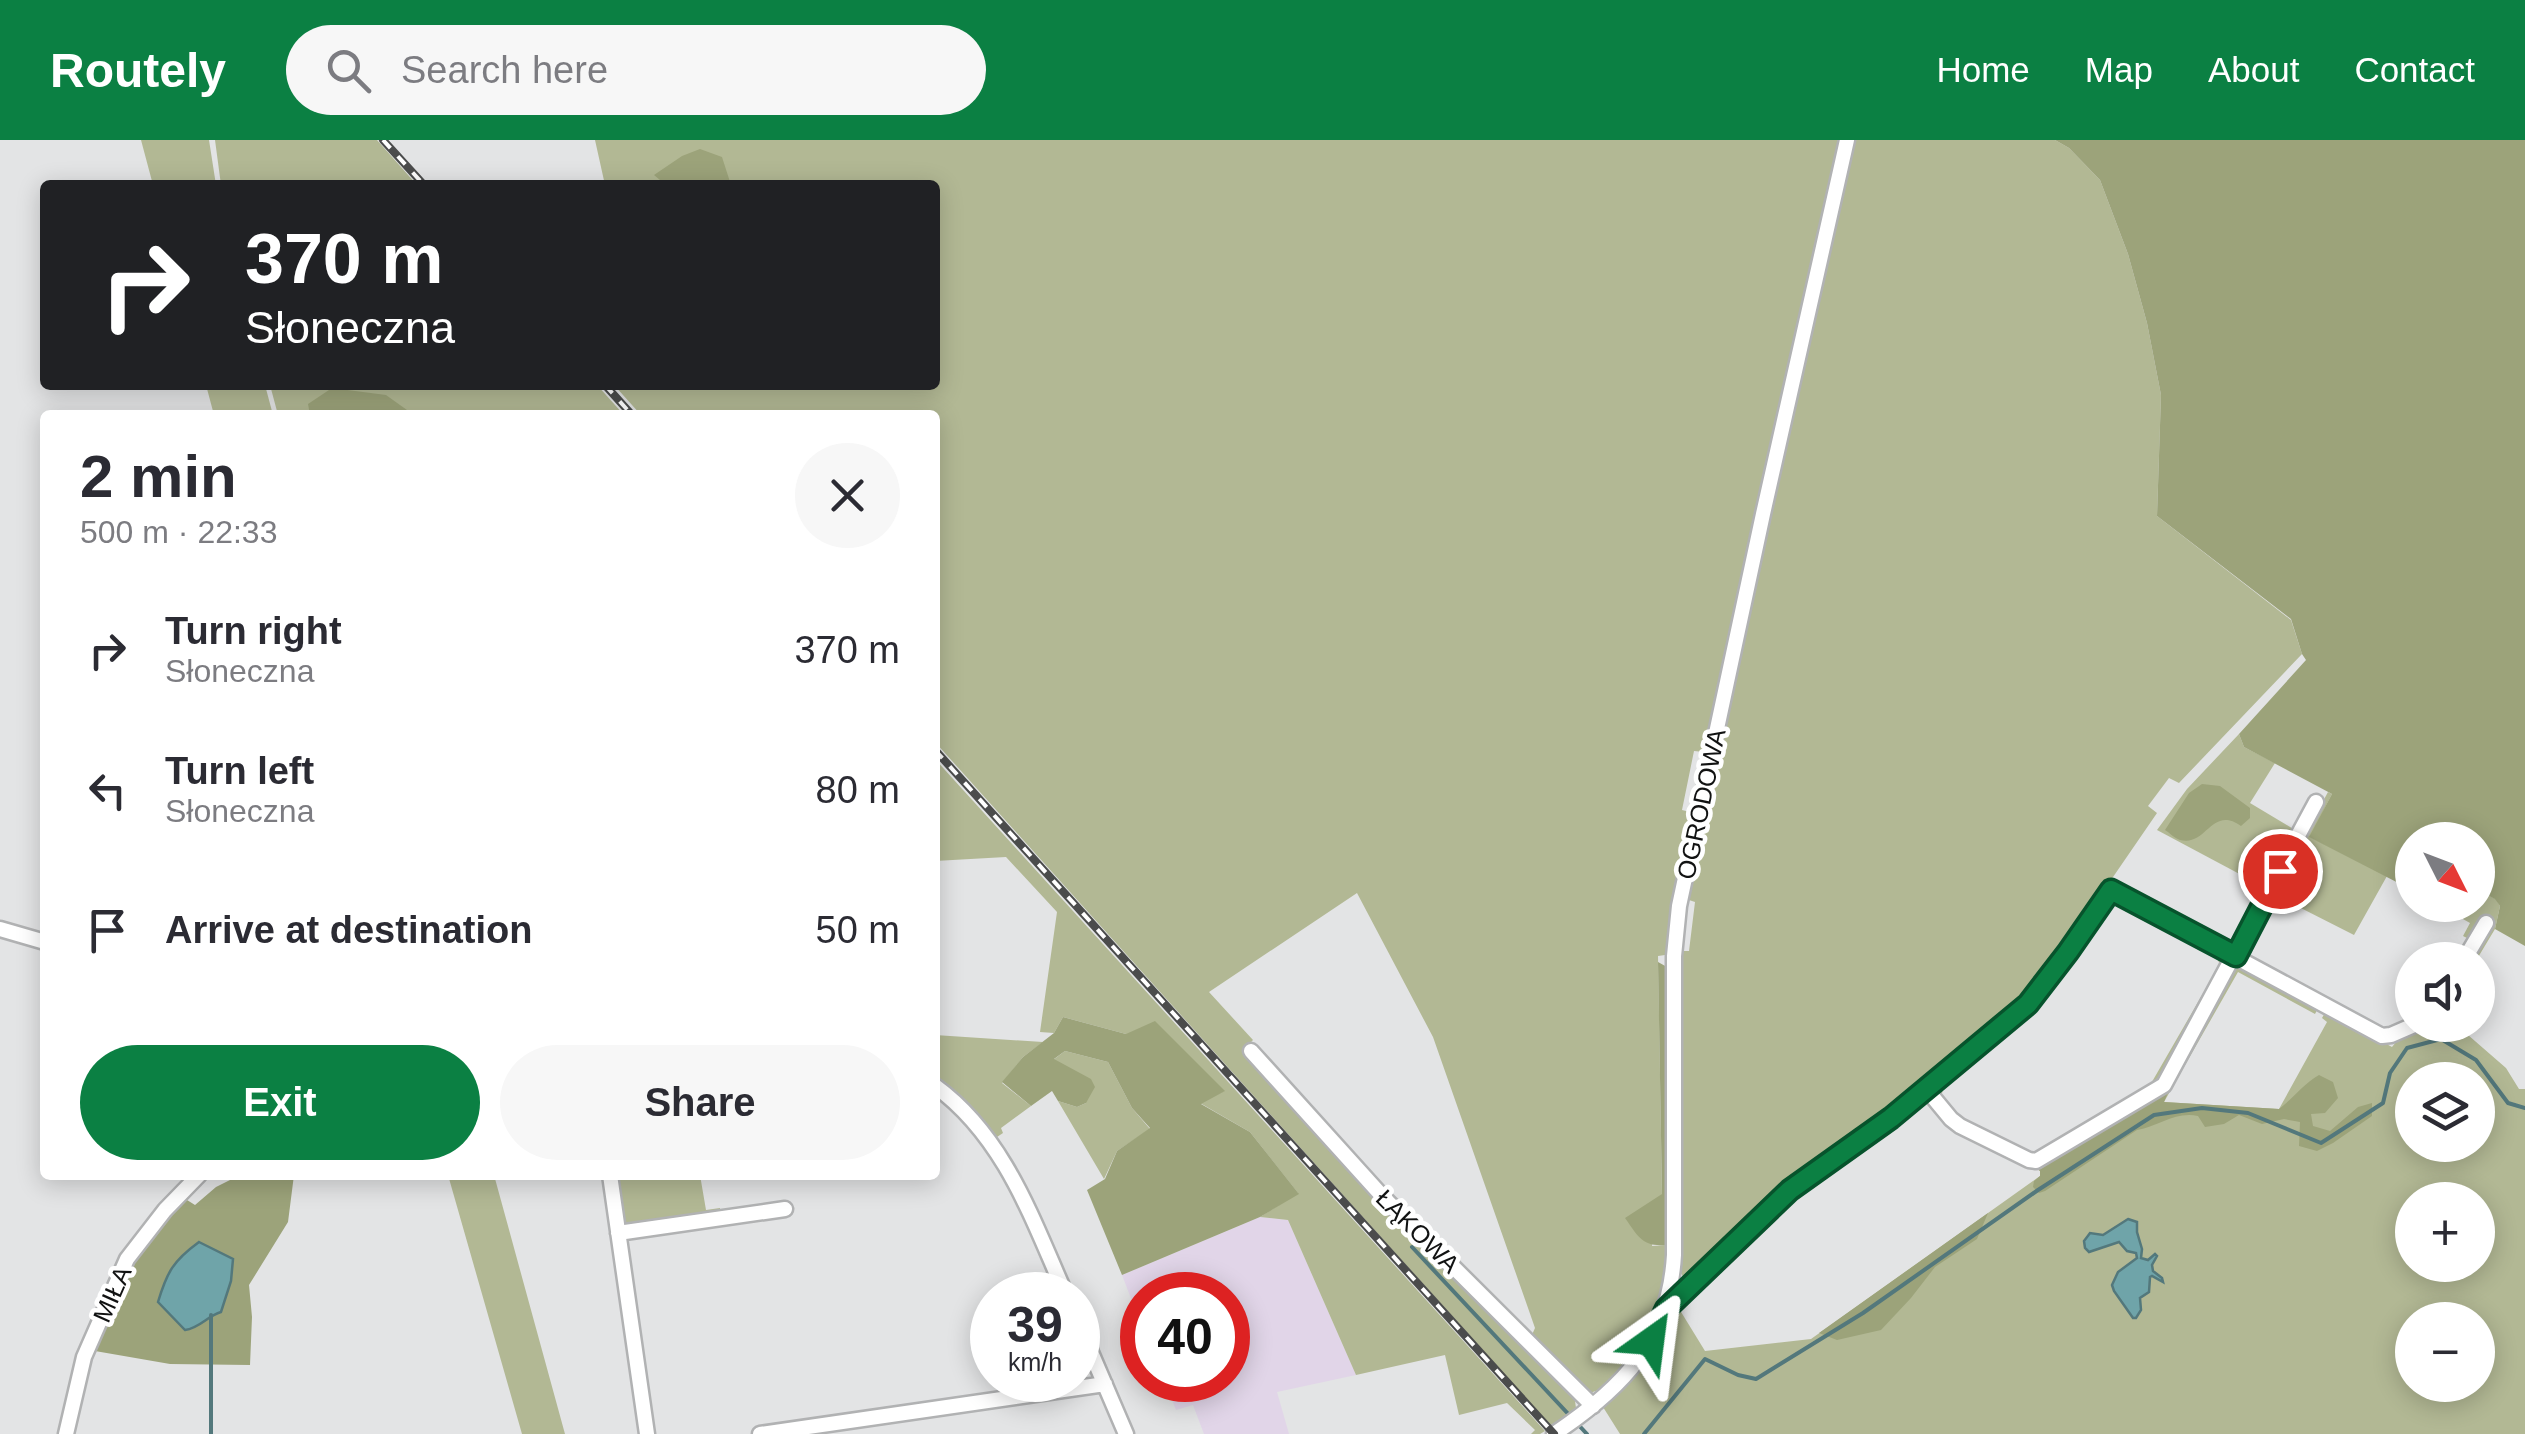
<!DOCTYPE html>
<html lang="en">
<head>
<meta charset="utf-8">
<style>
  body { margin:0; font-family:Helvetica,sans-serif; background:#f7f7f7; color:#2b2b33; height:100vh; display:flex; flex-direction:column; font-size:38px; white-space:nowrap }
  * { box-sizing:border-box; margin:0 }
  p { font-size:32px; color:#7c7c81 }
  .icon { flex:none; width:55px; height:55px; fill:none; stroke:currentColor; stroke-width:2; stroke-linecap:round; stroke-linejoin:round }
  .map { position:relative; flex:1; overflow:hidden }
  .details { position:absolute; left:40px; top:270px; width:900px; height:770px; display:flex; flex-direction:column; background:#fff; border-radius:10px; box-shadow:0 5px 25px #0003 }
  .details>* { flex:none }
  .banner { position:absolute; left:40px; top:40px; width:900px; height:210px; border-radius:10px; box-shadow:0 5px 25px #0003; background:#202124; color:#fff; overflow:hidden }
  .needle { width:65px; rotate:132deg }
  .controls { position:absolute; left:2395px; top:682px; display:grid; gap:20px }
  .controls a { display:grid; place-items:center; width:100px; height:100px; border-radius:50%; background:#fff; box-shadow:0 5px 25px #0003; font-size:50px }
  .speed { position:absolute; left:970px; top:1132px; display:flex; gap:20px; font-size:50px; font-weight:700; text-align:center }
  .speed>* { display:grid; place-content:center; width:130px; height:130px; border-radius:50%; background:#fff; box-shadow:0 5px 25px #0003; line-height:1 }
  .speed small { font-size:25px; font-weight:400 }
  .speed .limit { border:15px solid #d22; background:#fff; color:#111 }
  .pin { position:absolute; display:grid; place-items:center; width:85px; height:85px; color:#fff; margin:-42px; border:5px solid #fff; border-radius:50%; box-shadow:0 2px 10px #0007 }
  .me { position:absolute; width:110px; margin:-55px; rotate:31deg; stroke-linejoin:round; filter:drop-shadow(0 0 8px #0008) }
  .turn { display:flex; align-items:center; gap:35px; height:210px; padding:0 40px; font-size:45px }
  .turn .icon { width:130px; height:130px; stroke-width:2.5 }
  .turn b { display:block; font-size:70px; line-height:85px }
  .round { display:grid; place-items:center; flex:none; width:105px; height:105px; border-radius:52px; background:#f7f7f7 }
  .head { display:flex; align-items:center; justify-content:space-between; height:170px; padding:0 40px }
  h1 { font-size:60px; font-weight:600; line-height:75px }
  .cta { display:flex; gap:20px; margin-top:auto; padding:20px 40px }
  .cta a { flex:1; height:115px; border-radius:60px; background:#0b8043; color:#fff; font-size:40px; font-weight:600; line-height:115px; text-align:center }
  .cta a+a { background:#f7f7f7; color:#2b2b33 }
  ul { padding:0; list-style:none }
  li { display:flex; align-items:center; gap:30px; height:140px; padding:0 40px }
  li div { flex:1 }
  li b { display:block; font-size:38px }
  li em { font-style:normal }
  header { display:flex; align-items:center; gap:60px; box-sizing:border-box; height:140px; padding:0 50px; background:#0b8043; color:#fff }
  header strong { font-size:48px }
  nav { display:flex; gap:55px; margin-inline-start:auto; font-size:35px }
  .search { width:700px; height:90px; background:#f7f7f7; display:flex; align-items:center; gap:25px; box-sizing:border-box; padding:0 35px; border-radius:55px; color:#7c7c81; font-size:38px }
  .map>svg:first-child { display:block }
</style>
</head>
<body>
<header>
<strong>Routely</strong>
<div class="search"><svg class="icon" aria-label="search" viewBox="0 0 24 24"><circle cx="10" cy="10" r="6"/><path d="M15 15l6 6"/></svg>Search here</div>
<nav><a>Home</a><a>Map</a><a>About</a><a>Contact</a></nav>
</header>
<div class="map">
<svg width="2525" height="1294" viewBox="0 0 2525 1294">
  <rect width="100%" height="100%" fill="#e3e4e5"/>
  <!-- industrial -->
  <path fill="#e1d5e8" d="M1260 1077 1288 1080 1356 1235 1277 1252 1289 1294H1204L1193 1265 1176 1270 1164 1240H1228V1155H1142V1187L1122 1135Z"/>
  <!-- green -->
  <path fill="#b2b894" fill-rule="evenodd" d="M141 0H209L216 45H153Z
    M215 0H377L417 45H221Z
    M595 0H1838L1705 606 1704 612 1694 611 1682 670 1690 672 1666 811 1665 815 1658 816 1662 1054 1652 1106 1666 1105C1667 1118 1668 1132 1665 1145 1659 1177 1624 1252 1586 1253L1531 1197 1535 1188 1433 897 1357 753 1209 852 1253 900 1243 910 1381 1064 1574 1254 1576 1268 1552 1287 935 602V275H641L614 245H935V45H605Z
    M1851 0H2055L2069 8 2100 40 2128 114 2147 183 2161 255 2157 376 2291 480 2302 514 2179 643 2169 638 2148 666 2157 673 2067 804 2023 860 1899 967 1786 1047 1692 1135 1684 1138 1678 1129 1679 811H1689L1695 762 1686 759Z
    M206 245H265L273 275H214Z
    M270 245H597L624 275H278Z
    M2239 594 2244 607 2275 623 2250 663 2295 690 2235 804 2230 805 2223 802 2231 800 2236 795 2262 746 2157 690 2187 649Z
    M935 619 1545 1291 1540 1294H1531L1535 1290 1507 1263 1459 1275 1445 1215 1356 1235 1288 1080 1260 1077 1298 1053 1250 992 1200 963 1224 951 1126 894 1063 877 1054 893 1040 892 1057 772 1006 717 935 721Z
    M2328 652 2332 654 2310 697 2387 736 2354 795 2277 756 2249 808 2245 806Z
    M2478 750 2496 759 2500 766 2495 789 2477 819 2471 815 2469 799 2463 796 2470 783 2438 765H2478Z
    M2118 760 2224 818 2225 822 2165 936 2149 947 2220 824 2217 819 2120 765 2110 767 2042 861 1943 950 1941 956 1940 946 2018 880 2111 762Z
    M2242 826 2318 868 2315 874 2238 832 2164 962 2279 969 2327 882 2322 878 2326 871 2392 907C2407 886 2436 879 2460 888L2506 928 2519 949H2525V1294H1620L1603 1267C1623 1247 1643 1228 1658 1204 1665 1192 1668 1177 1678 1167L1705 1211 1811 1199 2040 1036V1031L2034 1026 2167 952 2233 831ZM2412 940H2478V1005H2412ZM2412 1060H2478V1125H2412ZM2412 1180H2478V1245H2412Z
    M935 895 1043 902 1023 917 1002 943 1031 966 1001 988 1003 993 997 997C980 973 959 953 935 937Z
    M1065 911 1108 922 1132 968 1150 989 1117 1011 1104 1039 1058 961 1077 967 1086 963 1053 920Z
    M448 1035H494L565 1294H522Z
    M614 1035H700L706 1070 720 1068V1074L633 1087 623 1083Z"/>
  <!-- forest -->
  <path fill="#9ca37a" d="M2055 0H2525V806L2495 789 2500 766 2495 759 2478 750V700H2412V750L2309 697 2332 654 2244 607 2239 594 2306 520 2302 514 2291 479 2157 376 2161 255 2147 183 2128 114 2100 40 2069 8Z
    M700 9 722 17 731 45H666L654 35 682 16Z
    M332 248 386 255 414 275H310L308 264Z
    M2202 644 2220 646 2250 668V678L2241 686C2211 665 2207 707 2180 700 2174 698 2170 693 2165 690L2189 653Z
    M1658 822 1667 827 1668 1081 1666 1105C1642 1107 1638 1096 1625 1078L1662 1054Z
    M1063 877 1126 894 1155 881 1225 951 1201 964 1250 992 1299 1054 1260 1077 1122 1135 1087 1050 1105 1039 1117 1011 1150 988 1132 968 1108 922 1065 911 1054 919 1091 939 1095 947 1086 963 1077 967 1058 961 1052 951 1031 966 1002 942 1023 917 1054 893Z
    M2319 935 2333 942 2338 958 2325 973 2311 974 2313 986 2330 991 2358 967 2372 963V976L2333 1003 2317 1011 2299 1006 2300 982 2284 979 2262 984 2239 975 2224 984 2205 987 2198 976C2176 971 2159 986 2137 990L2045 1051 2039 1053 2033 1047 2034 1041 2040 1036V1031L2034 1026 2169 950 2164 962 2279 969C2294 958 2303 944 2319 935Z
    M240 1035H294L288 1082 249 1145 252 1177 250 1225 170 1224 95 1211 134 1121 170 1074 187 1060 195 1065 216 1047Z
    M1988 1073 1977 1099 1935 1127 1911 1158 1881 1190 1837 1200 1819 1193Z"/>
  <!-- water -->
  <path fill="#6fa4a9" stroke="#53787c" stroke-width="2.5" d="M2128 1079 2137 1082V1092L2142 1109 2141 1118 2148 1120 2155 1114 2157 1116 2152 1125 2153 1131 2162 1138 2163 1142 2152 1136 2150 1137 2149 1152 2140 1158 2141 1170 2136 1178H2133L2114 1151 2112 1145 2118 1132 2137 1118 2136 1113 2127 1111 2119 1102 2089 1112 2085 1108 2084 1101 2090 1093 2103 1095Z
    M199 1102 233 1119 231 1141 221 1172C207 1176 200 1188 185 1190L158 1162C167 1132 173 1121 199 1102Z"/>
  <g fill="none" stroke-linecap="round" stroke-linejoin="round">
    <!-- stream -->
    <path stroke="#53787c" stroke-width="4" d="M1412 1107 1587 1294
      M211 1175V1294
      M1644 1294 1705 1219 1738 1235 1756 1239 1863 1173 2038 1050 2154 975 2202 968 2248 973 2321 1003 2383 963 2390 933 2407 908 2441 899 2476 920 2508 963 2525 968"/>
    <defs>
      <path id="minor" d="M0 789 45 802
        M2464 820 2486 783
        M1251 911 1383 1057 1593 1266
        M935 946C1005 997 1032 1079 1066 1155
        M1927 950 1951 979 1960 986 2029 1020 2036 1021 2164 945 2316 662
        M610 1035 647 1294
        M618 1093 785 1069
        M1666 1169 1790 1050 1891 978 2028 864 2068 812 2111 750 2382 896 2391 895 2414 885
        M1078 1182 1126 1294
        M66 1294 84 1217 127 1119 165 1070 199 1035
        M760 1294 1105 1244
        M1554 1294C1623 1248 1669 1201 1674 1115V816L1679 766 1763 374 1847 0"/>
    </defs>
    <!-- minor casing -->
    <use href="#minor" stroke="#b1b2b3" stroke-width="19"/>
    <!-- minor -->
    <use href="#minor" stroke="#fff" stroke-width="14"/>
    <defs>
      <path id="rail" d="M383 0 424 45
        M605 245 632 275
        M935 610 1554 1294"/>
    </defs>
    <!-- rail casing -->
    <use href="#rail" stroke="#4b4c4c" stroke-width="8"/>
    <!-- rail -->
    <use href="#rail" stroke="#fff" stroke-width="4" stroke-dasharray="11" stroke-linecap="butt"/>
  </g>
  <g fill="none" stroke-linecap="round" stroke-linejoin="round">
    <defs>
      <path id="route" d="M1651 1201 1666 1169 1790 1050 1891 978 2028 864 2068 812 2111 750 2236 816 2280 731"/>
    </defs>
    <!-- route casing -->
    <use href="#route" stroke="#07532c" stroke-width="25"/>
    <!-- route -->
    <use href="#route" stroke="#0b8043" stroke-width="18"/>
  </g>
  <g text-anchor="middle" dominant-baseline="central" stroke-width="9" stroke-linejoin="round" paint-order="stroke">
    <!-- street labels -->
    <g font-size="25" fill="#111212" stroke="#fff">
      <text transform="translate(1701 664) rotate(-78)">OGRODOWA</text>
      <text transform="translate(1418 1091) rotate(45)">ŁĄKOWA</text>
      <text transform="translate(112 1154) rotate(-66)">MIŁA</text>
    </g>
  </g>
</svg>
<div class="controls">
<a><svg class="needle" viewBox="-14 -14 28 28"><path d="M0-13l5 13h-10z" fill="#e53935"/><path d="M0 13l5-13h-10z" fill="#7c7c81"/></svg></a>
<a><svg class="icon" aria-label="sound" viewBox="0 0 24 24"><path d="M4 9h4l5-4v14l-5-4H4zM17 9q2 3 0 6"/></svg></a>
<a><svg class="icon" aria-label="layers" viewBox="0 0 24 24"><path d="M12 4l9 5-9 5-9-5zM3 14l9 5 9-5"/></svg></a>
<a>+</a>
<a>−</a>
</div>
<div class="speed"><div>39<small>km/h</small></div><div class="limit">40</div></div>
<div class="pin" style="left:2280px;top:731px;background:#d93025"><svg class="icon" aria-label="arrive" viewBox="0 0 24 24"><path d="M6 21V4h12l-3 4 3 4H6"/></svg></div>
<svg class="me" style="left:1651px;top:1201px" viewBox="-20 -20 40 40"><path d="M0-17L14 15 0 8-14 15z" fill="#0b8043" stroke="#fff" stroke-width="4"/></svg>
<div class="banner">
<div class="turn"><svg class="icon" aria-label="right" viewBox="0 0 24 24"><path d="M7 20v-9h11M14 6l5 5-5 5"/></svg><div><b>370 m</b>Słoneczna</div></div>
</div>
<section class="details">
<div class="head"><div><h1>2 min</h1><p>500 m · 22:33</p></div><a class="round"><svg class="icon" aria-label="close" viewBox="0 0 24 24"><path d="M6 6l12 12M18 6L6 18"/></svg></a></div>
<ul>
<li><svg class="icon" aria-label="right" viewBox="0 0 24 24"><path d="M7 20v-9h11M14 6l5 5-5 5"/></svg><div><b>Turn right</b><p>Słoneczna</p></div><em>370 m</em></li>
<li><svg class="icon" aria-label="left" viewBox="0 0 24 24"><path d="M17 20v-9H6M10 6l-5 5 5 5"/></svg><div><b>Turn left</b><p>Słoneczna</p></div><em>80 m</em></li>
<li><svg class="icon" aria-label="arrive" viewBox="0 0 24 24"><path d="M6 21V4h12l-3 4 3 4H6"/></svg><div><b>Arrive at destination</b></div><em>50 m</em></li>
</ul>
<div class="cta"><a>Exit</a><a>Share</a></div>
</section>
</div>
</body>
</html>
